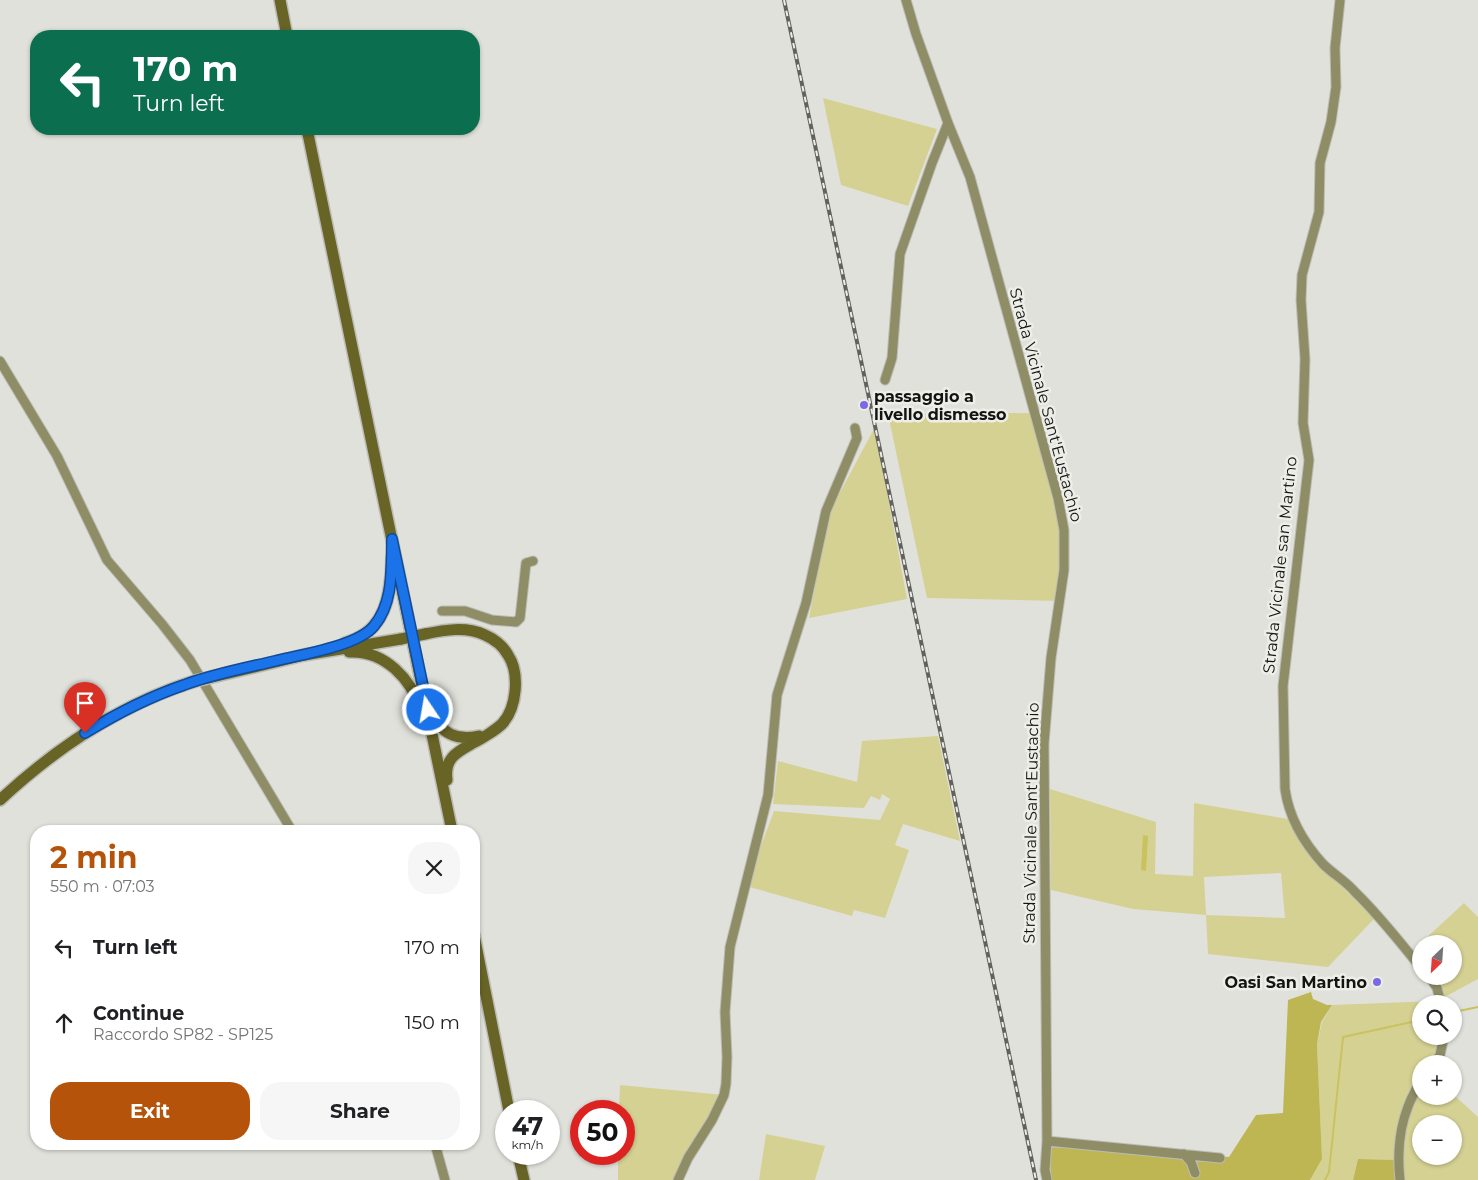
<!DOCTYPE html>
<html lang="en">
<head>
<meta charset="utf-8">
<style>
  body { margin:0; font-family:Montserrat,sans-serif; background:#f6f6f6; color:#202124; height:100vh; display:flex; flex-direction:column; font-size:19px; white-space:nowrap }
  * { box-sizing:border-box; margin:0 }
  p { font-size:16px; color:#757577 }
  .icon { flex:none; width:28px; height:28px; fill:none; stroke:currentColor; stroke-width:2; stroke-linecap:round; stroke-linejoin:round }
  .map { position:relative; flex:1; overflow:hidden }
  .details { position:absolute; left:30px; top:825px; width:450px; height:325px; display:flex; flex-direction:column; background:#fff; border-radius:20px; box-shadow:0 1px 4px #0004 }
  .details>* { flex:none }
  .banner { position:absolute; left:30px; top:30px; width:450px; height:105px; border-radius:20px; box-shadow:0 1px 4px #0004; background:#0b6e4f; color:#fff; overflow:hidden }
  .needle { width:32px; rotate:205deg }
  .fabs { position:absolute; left:1412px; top:935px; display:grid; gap:10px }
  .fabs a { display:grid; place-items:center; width:50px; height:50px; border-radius:50%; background:#fff; box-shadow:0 1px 4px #0004; font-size:25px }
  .speed { position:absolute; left:495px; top:1100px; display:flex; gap:10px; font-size:25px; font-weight:700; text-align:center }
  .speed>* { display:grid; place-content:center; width:65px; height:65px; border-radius:50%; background:#fff; box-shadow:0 1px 4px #0004; line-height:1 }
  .speed small { font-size:12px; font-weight:400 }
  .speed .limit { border:8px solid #d22; background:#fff; color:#111 }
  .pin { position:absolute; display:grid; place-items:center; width:42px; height:42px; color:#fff; margin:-51px -21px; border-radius:50% 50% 50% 0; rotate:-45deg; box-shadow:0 0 5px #0007 }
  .pin .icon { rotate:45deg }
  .me { position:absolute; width:55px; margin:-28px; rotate:348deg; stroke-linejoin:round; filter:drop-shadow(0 0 4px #0008) }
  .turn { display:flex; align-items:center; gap:18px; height:105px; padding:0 20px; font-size:22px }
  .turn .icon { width:65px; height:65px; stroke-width:2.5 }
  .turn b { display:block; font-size:35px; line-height:42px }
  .round { display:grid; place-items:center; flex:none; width:52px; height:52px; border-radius:20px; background:#f6f6f6 }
  .summary { display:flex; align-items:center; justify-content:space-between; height:85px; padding:0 20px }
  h1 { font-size:30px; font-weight:700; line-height:38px; color:#b45309 }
  .primary-button { display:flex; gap:10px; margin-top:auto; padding:10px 20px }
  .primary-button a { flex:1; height:58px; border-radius:20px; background:#b45309; color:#fff; font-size:20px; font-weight:700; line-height:58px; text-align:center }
  .primary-button a+a { background:#f6f6f6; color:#202124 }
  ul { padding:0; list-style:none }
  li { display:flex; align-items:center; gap:15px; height:75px; padding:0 20px }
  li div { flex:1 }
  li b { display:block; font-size:19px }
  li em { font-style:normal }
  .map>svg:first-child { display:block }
</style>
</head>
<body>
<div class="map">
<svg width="1478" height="1180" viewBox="0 0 1478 1180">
  <rect width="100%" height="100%" fill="#e1e1db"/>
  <!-- green -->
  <path fill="#d5d193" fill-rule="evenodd" d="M823 98 937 129 908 206 841 185Z
    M1035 413 1065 540 1060 601 927 598 888 414Z
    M875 427 907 599 809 618 829 513Z
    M938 736 960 841 903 824 895 845 909 850 885 918 854 910 852 916 746 886 774 811 880 820 890 799 882 794 880 800 871 796 864 808 773 804 778 761 857 782 862 741Z
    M1050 789 1156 822 1155 874 1193 876 1194 803 1294 820 1326 870 1374 919 1328 967 1208 954 1206 915 1133 909 1051 890ZM1281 873 1285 918 1206 915 1204 877Z
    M1464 903 1478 917V979L1441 999 1427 976H1454V944H1421V969L1409 954Z
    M1435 1001 1436 1004H1421V1036H1439L1440 1055 1434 1064H1421V1096L1454 1095 1478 1117V1180H1400L1399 1160 1358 1159 1353 1180H1310L1322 1159 1317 1044 1322 1022 1332 1005ZM1421 1124H1454V1156H1421Z
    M620 1085 724 1095 679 1180H618V1154H624V1111H619Z
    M766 1134 825 1146 815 1180H759Z"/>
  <!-- forest -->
  <path fill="#bdb652" d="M1311 992 1313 999 1327 1005H1332L1321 1022 1317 1044 1322 1159 1310 1180H1051L1049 1141 1229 1157 1256 1115 1283 1113 1288 1000Z
    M1358 1159 1399 1160 1400 1180H1353Z"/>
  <!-- water -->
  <path fill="#c9c25f" d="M1143 835 1148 836 1146 871 1141 870Z"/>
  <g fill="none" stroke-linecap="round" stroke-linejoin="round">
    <!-- stream -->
    <path stroke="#c9c25f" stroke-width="2" d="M1454 1012 1478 1007
      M1325 1180 1329 1172 1343 1037 1421 1020"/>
    <defs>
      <path id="street" d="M906 0 916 34 948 123 970 177 1058 498 1064 530V570L1051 658 1044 744 1047 1141 1045 1170 1047 1180
        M1340 0 1335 48 1336 87 1331 122 1320 163 1319 212 1302 275 1301 300 1305 359 1303 423 1309 460 1283 686 1285 789C1289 818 1304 843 1323 864 1333 874 1346 881 1355 892 1379 915 1400 942 1421 968
        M0 361 57 456 107 560 162 624 190 660 292 831
        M885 380 892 358 900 254 932 163 948 123
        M442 611H465L492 620 516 622 520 618 526 563 533 561
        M1429 976 1437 988 1441 1004
        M1434 1064 1440 1055 1444 1036
        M1047 1141 1220 1158
        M435 1144 445 1180
        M1184 1154 1191 1162 1195 1173
        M678 1180 688 1158 712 1120 724 1095 726 1084 727 1057 725 1012 730 947 768 795 777 695 806 603 826 511 857 438 855 428
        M1400 1180C1396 1144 1401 1112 1421 1081"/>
      <path id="secondary" d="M280 0 287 36
        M307 129 452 831
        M425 634C444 630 466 626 485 635 494 639 503 646 508 655 520 673 517 708 502 724 497 729 480 740 473 743 457 752 444 758 447 780
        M345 643C386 632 391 595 392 558
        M349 652C385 650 411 679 422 711
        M208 678 304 655 401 639
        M434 712C439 734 458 741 479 736
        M0 800C56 748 121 704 195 681
        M474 935 509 1111
        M518 1154 524 1180"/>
    </defs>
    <!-- street casing -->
    <use href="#street" stroke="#bcbcb7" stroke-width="11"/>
    <!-- secondary casing -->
    <use href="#secondary" stroke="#bcbcb7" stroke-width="14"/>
    <!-- street -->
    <use href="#street" stroke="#8f8d66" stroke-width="9"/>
    <!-- secondary -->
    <use href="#secondary" stroke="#686426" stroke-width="11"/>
    <defs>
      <path id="rail" d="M784 0 1036 1180"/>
    </defs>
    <!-- rail casing -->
    <use href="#rail" stroke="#61615e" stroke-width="4"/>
    <!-- rail -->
    <use href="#rail" stroke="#eeeee8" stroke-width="2" stroke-dasharray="5.5" stroke-linecap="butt"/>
    <defs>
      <path id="secondary-bridge" d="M401 639 425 634
        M195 681 208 678"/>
    </defs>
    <!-- secondary-bridge casing -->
    <use href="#secondary-bridge" stroke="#bcbcb7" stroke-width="14" stroke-linecap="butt"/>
    <!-- secondary-bridge -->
    <use href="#secondary-bridge" stroke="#686426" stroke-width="11"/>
  </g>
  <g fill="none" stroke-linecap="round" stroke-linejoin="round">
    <defs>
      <path id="route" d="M85 733C116 714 149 697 184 685 213 674 245 668 275 661 300 655 358 646 374 626 394 602 391 568 392 539L428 710"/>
    </defs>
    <!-- route casing -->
    <use href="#route" stroke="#114b97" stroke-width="12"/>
    <!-- route -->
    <use href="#route" stroke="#1a73e8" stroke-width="9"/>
  </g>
  <!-- markers -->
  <g fill="#796ae5" stroke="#eeeee8" stroke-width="2">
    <circle cx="864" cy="405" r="5"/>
    <circle cx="1377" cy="982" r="5"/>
  </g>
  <g text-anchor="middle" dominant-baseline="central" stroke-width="5" stroke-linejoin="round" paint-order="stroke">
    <!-- poi labels -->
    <g font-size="16" font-weight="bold" fill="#131311" stroke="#eeeee8" text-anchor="start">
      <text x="874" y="396">passaggio a<tspan x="874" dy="18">livello dismesso</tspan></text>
      <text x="1367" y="982" text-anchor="end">Oasi San Martino</text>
    </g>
    <!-- street labels -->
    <g font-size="16" fill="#131311" stroke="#eeeee8">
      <text transform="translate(1046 405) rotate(75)">Strada Vicinale Sant'Eustachio</text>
      <text transform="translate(1280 565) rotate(-84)">Strada Vicinale san Martino</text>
      <text transform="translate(1031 823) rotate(-89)">Strada Vicinale Sant'Eustachio</text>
    </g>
  </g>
</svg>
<div class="fabs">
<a><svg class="needle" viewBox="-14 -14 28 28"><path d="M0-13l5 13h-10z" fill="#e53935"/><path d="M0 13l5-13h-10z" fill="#757577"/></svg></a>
<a><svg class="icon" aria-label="search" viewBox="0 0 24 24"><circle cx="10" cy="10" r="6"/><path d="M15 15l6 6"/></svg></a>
<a>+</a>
<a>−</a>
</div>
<div class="speed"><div>47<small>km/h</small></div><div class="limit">50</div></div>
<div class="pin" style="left:85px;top:733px;background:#d93025"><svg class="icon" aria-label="arrive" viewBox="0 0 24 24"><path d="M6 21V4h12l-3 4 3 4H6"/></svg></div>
<svg class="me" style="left:428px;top:710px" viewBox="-20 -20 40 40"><circle r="17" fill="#1a73e8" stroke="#fff" stroke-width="3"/><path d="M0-11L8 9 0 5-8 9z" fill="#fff"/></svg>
<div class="banner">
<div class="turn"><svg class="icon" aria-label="left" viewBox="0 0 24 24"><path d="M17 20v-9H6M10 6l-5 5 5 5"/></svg><div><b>170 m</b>Turn left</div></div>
</div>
<section class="details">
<div class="summary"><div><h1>2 min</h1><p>550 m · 07:03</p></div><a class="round"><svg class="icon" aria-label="close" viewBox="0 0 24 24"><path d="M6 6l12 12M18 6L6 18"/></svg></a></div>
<ul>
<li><svg class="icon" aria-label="left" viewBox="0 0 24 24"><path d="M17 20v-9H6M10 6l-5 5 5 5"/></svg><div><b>Turn left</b></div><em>170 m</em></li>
<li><svg class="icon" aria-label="ahead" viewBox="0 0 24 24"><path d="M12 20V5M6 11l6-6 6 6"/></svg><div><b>Continue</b><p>Raccordo SP82 - SP125</p></div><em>150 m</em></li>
</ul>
<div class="primary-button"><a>Exit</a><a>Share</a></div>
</section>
</div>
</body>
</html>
